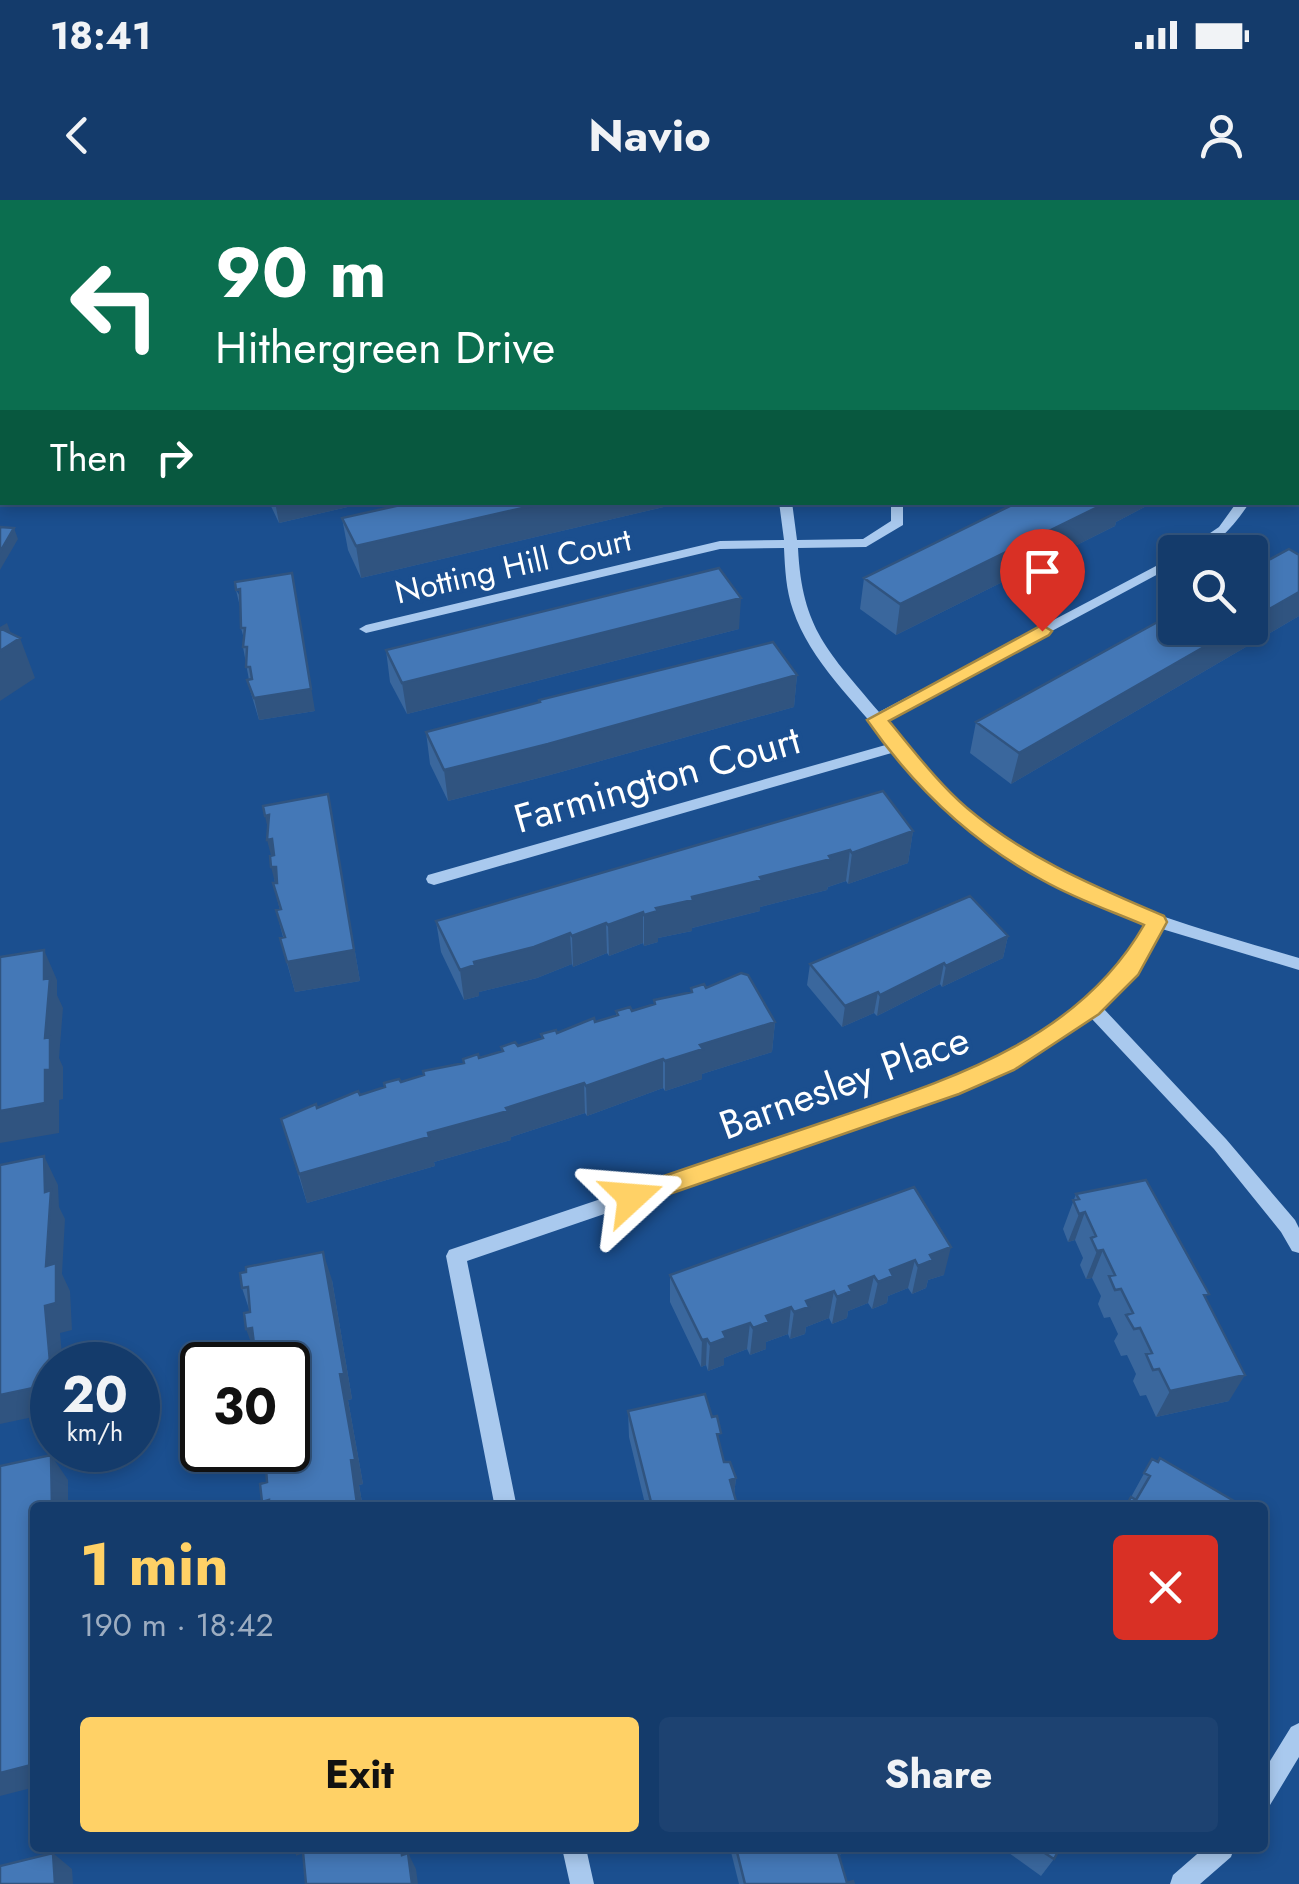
<!DOCTYPE html>
<html lang="en">
<head>
<meta charset="utf-8">
<style>
  body { margin:0; font-family:Jost,sans-serif; background:#1d4271; color:#f1f3f6; height:100vh; display:flex; flex-direction:column; font-size:38px; white-space:nowrap }
  * { box-sizing:border-box; margin:0 }
  p { font-size:32px; color:#9dadc1 }
  .icon { flex:none; width:55px; height:55px; fill:none; stroke:currentColor; stroke-width:2; stroke-linecap:round; stroke-linejoin:round }
  .map { position:relative; flex:1; overflow:hidden }
  .side { position:absolute; left:30px; top:1302px; width:1238px; height:350px; display:flex; flex-direction:column; background:#143b6b; border-radius:10px; box-shadow:0 5px 15px #0003,0 0 0 2px #33557e }
  .side>* { flex:none }
  .hud { position:absolute; left:0px; top:0px; width:1300px; height:305px; box-shadow:0 5px 15px #0003,0 0 0 2px #33557e; background:#0b6e4f; color:#fff; overflow:hidden }
  .buttons { position:absolute; left:1158px; top:335px; display:grid; gap:20px }
  .buttons a { display:grid; place-items:center; width:110px; height:110px; border-radius:10px; background:#143b6b; box-shadow:0 5px 15px #0003,0 0 0 2px #33557e; font-size:50px }
  .speed { position:absolute; left:30px; top:1142px; display:flex; gap:20px; font-size:50px; font-weight:700; text-align:center }
  .speed>* { display:grid; place-content:center; width:130px; height:130px; border-radius:50%; background:#143b6b; box-shadow:0 5px 15px #0003,0 0 0 2px #33557e; line-height:1 }
  .speed small { font-size:25px; font-weight:400 }
  .speed .limit { border:5px solid #111; border-radius:15px; background:#fff; color:#111 }
  .pin { position:absolute; display:grid; place-items:center; width:85px; height:85px; color:#fff; margin:-102px -42px; border-radius:50% 50% 50% 0; rotate:-45deg; box-shadow:0 0 10px #0007 }
  .pin .icon { rotate:45deg }
  .me { position:absolute; width:110px; margin:-55px; rotate:71deg; stroke-linejoin:round; filter:drop-shadow(0 0 8px #0008) }
  .turn { display:flex; align-items:center; gap:35px; height:210px; padding:0 50px; font-size:45px }
  .turn .icon { width:130px; height:130px; stroke-width:2.5 }
  .turn b { display:block; font-size:70px; line-height:85px }
  .then { display:flex; align-items:center; height:95px; padding:0 50px; background:#0003; gap:20px; font-size:38px }
  .round { display:grid; place-items:center; flex:none; width:105px; height:105px; border-radius:10px; background:#1d4271 }
  .summary { display:flex; align-items:center; justify-content:space-between; height:170px; padding:0 50px }
  h1 { font-size:60px; font-weight:700; line-height:75px; color:#ffd166 }
  .cta { display:flex; gap:20px; margin-top:auto; padding:20px 50px }
  .cta a { flex:1; height:115px; border-radius:10px; background:#ffd166; color:#111; font-size:40px; font-weight:700; line-height:115px; text-align:center }
  .cta a+a { background:#1d4271; color:#f1f3f6 }
  .status { display:flex; justify-content:space-between; align-items:center; height:70px; padding:0 50px; background:#143b6b; direction:ltr }
  .status svg { height:28px; fill:currentColor }
  header { display:flex; justify-content:space-between; align-items:center; height:130px; padding:0 50px; background:#143b6b; font-size:45px; font-weight:700 }
  .map>svg:first-child { display:block }
</style>
</head>
<body>
<div class="status"><b>18:41</b><svg viewBox="0 0 49 12"><path d="M0 12V9h3v3zM5 12V6h3v6zM10 12V3h3v9zM15 12V0h3v12zM26 1h20v11H26zM47 4h2v5h-2z"/></svg></div>
<header><svg class="icon" aria-label="back" viewBox="0 0 24 24"><path d="M15 5l-7 7 7 7"/></svg>Navio<svg class="icon" aria-label="person" viewBox="0 0 24 24"><circle cx="12" cy="8" r="4"/><path d="M4 21q1-7 8-7t8 7"/></svg></header>
<div class="map">
<svg width="1299" height="1684" viewBox="0 0 1299 1684">
  <rect width="100%" height="100%" fill="#1b4f8f"/>
  <g fill="none" stroke-linecap="round" stroke-linejoin="round">
    <!-- minor -->
    <path fill="#a9c9ee" fill-rule="evenodd" d="M533 0H558L555 2H532Z
      M779 302H792L797 340 863 339 891 321V302H903V325L866 347 798 348C802 430 829 452 879 512L1175 356V365L886 520C910 550 933 581 961 606 1055 691 1180 723 1299 758V770L1162 729 1136 773 1103 808 1226 939 1295 1020 1299 1028V1053L1292 1051 1281 1032 1214 949 1091 818 1030 857 957 893 467 1061 517 1308H495L446 1056 449 1050 945 883C1010 853 1079 822 1124 764 1134 752 1140 737 1148 724 1040 684 969 642 895 552L434 685 428 683 426 679 428 675 889 544C856 503 810 461 793 410 786 390 785 369 784 348L720 349 366 433 359 429 366 425 720 341 784 340Z
      M1237 302H1250C1233 327 1214 352 1182 352L1219 327Z
      M1299 1523V1557L1270 1605 1262 1609V1574L1291 1527Z
      M562 1648H586L594 1684H570Z
      M1204 1648H1234L1231 1657 1200 1684H1170L1173 1675Z"/>
  </g>
  <!-- wall -->
  <path fill="#3a679d" d="M1118 0H1299V28H1298V2H1134Z
    M1298 48H1299V230L1298 225Z
    M269 302H369L279 323Z
    M414 302H685L361 378 348 350 342 318Z
    M1018 302H1154L1116 322 1115 326 896 435 860 409 864 378Z
    M1299 355V416L1011 584 970 553 976 522 1159 421 1160 417Z
    M236 390 315 511 259 520 247 480H249L243 447 244 439 241 428V411Z
    M739 429 407 514 390 482 386 450Z
    M797 475 794 507 550 575 448 601 430 564 426 532 539 503V500Z
    M328 594 360 781 295 792 280 738 283 737 276 710H280L273 683H275L271 656Z
    M913 631 908 663 848 684 846 681 828 687 827 690 760 707V711L692 728V731L658 738V742L644 746 643 743 609 756 607 753 573 767 572 764 537 778 479 792V796L464 800 441 752 436 721Z
    M1008 736 1003 758 942 787 940 784 877 816 874 813 842 827 807 785 810 764Z
    M691 788H706L775 822 772 852 702 874V879L665 891 663 888 587 916 585 913 511 937V940L434 962 435 966 307 1003 281 919 463 863V859L479 858 502 851 501 847 518 846 542 839 541 834 557 833 595 822 616 815V811H632L654 804V800L691 792Z
    M914 987 944 1075 928 1080 926 1088 912 1094 908 1088 888 1096 887 1103 872 1109 868 1103 848 1111 847 1118 832 1124 829 1118 806 1127 805 1134 790 1139 788 1134 766 1142V1149L750 1155 747 1149 724 1158V1165L708 1171 706 1165 701 1167 670 1102V1075Z
    M1076 994 1206 1099 1229 1201 1156 1217 1146 1195 1140 1196 1133 1181 1136 1174 1127 1155 1121 1156 1114 1141 1118 1134 1110 1117 1104 1118 1098 1104 1101 1096 1092 1078 1086 1079 1080 1065 1083 1058 1075 1040 1068 1042 1063 1029Z
    M332 1080 352 1199 348 1200 363 1284 359 1285 363 1308H264L262 1302 267 1282 266 1275 258 1255 288 1250 255 1152 250 1112 242 1088Z
    M628 1211 720 1248 724 1262 736 1278 734 1295 738 1308H646L629 1237Z
    M1152 1259 1240 1308H1125Z
    M730 1648H843L839 1658 847 1683 854 1684H739Z
    M1002 1648H1060L1054 1659 1041 1676Z"/>
  <!-- shaded-wall -->
  <path fill="#305480" d="M237 0H375L361 2H237Z
    M701 0H917V1L908 2H681Z
    M2 66V99L0 100V67Z
    M275 302H369L279 323Z
    M549 302H685L361 378 356 346Z
    M1108 302H1154L1116 322 1115 326 896 435 900 404Z
    M14 328 18 339 0 370V352Z
    M1299 392V416L1011 584 1019 553 1237 428H1250V420Z
    M296 395 315 511 259 520 254 498Z
    M741 398 739 429 407 514 402 483Z
    M7 423 14 442 20 438 35 478 0 501V427Z
    M797 475 794 507 550 575 448 601 444 570Z
    M328 594 360 781 295 792 287 762Z
    M269 615 279 698 271 667H274L267 640 270 639 265 616Z
    M913 631 908 663 848 684 852 653Z
    M850 650 846 681 828 687 827 690 760 707V711L692 728V731L658 738V742L644 746V715L656 708Z
    M643 712V743L609 756 608 725Z
    M606 723 607 753 573 767 572 736Z
    M570 733 572 764 537 778 479 792V796L464 800 460 770 474 762Z
    M1008 736 1003 758 942 787 946 766Z
    M44 750 57 780V795L63 808 59 858 63 867V899L59 900V933L0 943V911L45 838Z
    M944 763 940 784 877 816 880 795Z
    M878 792 874 813 842 827 845 806Z
    M775 822 772 852 702 874V879L665 891V861L700 845Z
    M663 859V888L587 916 586 886Z
    M584 883 585 913 511 937V940L434 962 435 966 307 1003 299 974Z
    M44 956 58 985 59 1007 65 1019 62 1074 70 1091 72 1130 60 1133 63 1165H52V1213L0 1224V1195L45 1106Z
    M1085 1012 1075 1040 1068 1042 1079 1014Z
    M951 1047 944 1075 928 1080 926 1088 912 1094 918 1066 930 1055Z
    M1103 1050 1092 1078 1086 1079 1097 1051Z
    M323 1052 332 1080 352 1199 348 1200 363 1284 359 1285 363 1308 357 1304Z
    M915 1060 908 1088 888 1096 887 1103 872 1109 878 1082 890 1070Z
    M874 1076 868 1103 848 1111 847 1118 832 1124 837 1097 849 1086Z
    M834 1091 829 1118 806 1127 805 1134 790 1139 794 1112 806 1101Z
    M791 1107 788 1134 766 1142V1149L750 1155 753 1128 766 1116Z
    M750 1123 747 1149 724 1158V1165L708 1171 710 1144 723 1132Z
    M252 1128 256 1156 246 1129Z
    M707 1139 706 1165 701 1167 702 1140Z
    M1245 1175 1229 1201 1156 1217 1170 1191Z
    M51 1255 68 1280V1308H52Z
    M736 1278 733 1303 730 1280Z
    M35 1564V1587L0 1596V1573Z
    M53 1653 72 1669 73 1684H55Z
    M408 1653 416 1669 418 1684H412Z"/>
  <!-- building -->
  <path fill="#4478b7" stroke="#305480" stroke-width="2.5" d="M621 0H701L681 2H623Z
    M0 27 2 31V66L0 67Z
    M1298 48H1299V167L1298 162Z
    M0 95H2V197L0 193Z
    M414 302H549L356 346 342 318Z
    M1018 302H1108L900 404 864 378Z
    M0 327 14 328 0 352Z
    M1289 349 1299 355V392L1250 420V370Z
    M719 368 741 398 402 483 386 450Z
    M292 373 311 489 254 498 247 480 252 479 250 467H246L247 447H243L245 428H241L240 389 236 390 235 382Z
    M1175 409V428H1237L1019 553 976 522 1163 419 1160 417Z
    M0 428 20 438 0 451Z
    M773 442 797 475 548 544 444 570 426 532 540 502 539 500Z
    M883 591 913 631 852 653 850 650 829 656 831 659 760 677 762 680 692 697 693 700 656 708 658 711 644 715 643 712 608 725 606 723 572 736 570 733 534 747 474 762 475 765 460 770 436 721Z
    M328 594 354 750 287 762 280 738 285 737 276 710 281 709 273 683H277L276 667H271L270 656 274 655 272 639 267 640 269 615 265 616 263 606Z
    M970 696 1008 736 946 766 944 763 880 795 878 792 845 806 810 764Z
    M44 750V779L50 778 45 838 50 837V870H45V903L0 911V757Z
    M741 773 748 775 775 822 700 845 703 849 665 861 663 859 586 886 584 883 506 908 508 911 428 933 429 937 299 974 281 919 316 904 317 908 358 891 360 895 385 887 384 883 399 879 401 882 424 875 423 871 464 863 463 859 478 854 479 858 503 851 501 847 515 842 518 846 543 838 541 834 556 830 557 833 594 818 595 822 618 815 616 811 630 807 632 811 655 804 654 800 692 792 691 788 704 784 706 788Z
    M44 956 45 992 51 990 46 1066 56 1063V1103L45 1106 52 1184 0 1195V965Z
    M1146 980 1209 1094 1204 1095 1245 1175 1170 1191 1159 1169 1153 1170 1146 1154 1152 1153 1140 1128 1134 1129 1126 1115 1133 1113 1121 1089 1115 1090 1109 1076 1115 1075 1103 1050 1097 1051 1091 1038 1096 1036 1085 1012 1079 1014 1073 1000 1079 999 1076 994Z
    M914 987 951 1047 930 1055 933 1060 918 1066 915 1060 890 1070 893 1076 878 1082 874 1076 849 1086 852 1091 837 1097 834 1091 806 1101 809 1107 794 1112 791 1107 766 1116 769 1122 753 1128 750 1123 723 1132 726 1138 710 1144 707 1139 702 1140 670 1075Z
    M323 1052 344 1173 340 1174 355 1259 351 1260 357 1304H361L362 1308H269V1300L262 1302 260 1284 267 1282 265 1254 258 1255 257 1250H288V1165H249L248 1154 255 1152 252 1128 246 1129 244 1113 250 1112 248 1087 242 1088 240 1073 246 1072V1067Z
    M705 1194 712 1217 717 1216 721 1233 717 1234 724 1262H730L736 1278 730 1280 738 1308H647L646 1303 651 1302 628 1211Z
    M51 1255 52 1308H35V1564L0 1573V1266Z
    M1160 1258 1241 1305 1240 1308H1125L1131 1297 1136 1300 1150 1276 1144 1273 1152 1259 1158 1262Z
    M296 1648H401L402 1655 408 1653 412 1684H306L303 1652 297 1654Z
    M736 1648H843L837 1649 847 1683 853 1681 854 1684H745Z
    M1037 1648H1060L1054 1659Z
    M53 1653 55 1684H0V1666Z"/>
  <!-- route -->
  <path fill="#ffd166" stroke="#a68842" stroke-width="2.5" d="M1042 425 1052 431 1049 435 889 521C914 551 938 583 967 608 1026 658 1094 686 1164 716L1167 722 1138 775 1099 814 1014 870 959 894 632 1007 624 1004 620 997 624 990C691 966 759 944 827 921 947 880 1077 842 1144 725 1111 711 1076 699 1044 681 973 643 913 586 867 520Z"/>
  <g text-anchor="middle" dominant-baseline="central" stroke-width="8" stroke-linejoin="round" paint-order="stroke">
    <!-- far-street labels -->
    <g font-size="32" fill="#fff" stroke="#1b4f8f">
      <text transform="translate(513 366) rotate(-13)">Notting Hill Court</text>
    </g>
    <!-- street labels -->
    <g font-size="40" fill="#fff" stroke="#1b4f8f">
      <text transform="translate(657 579) rotate(-16)">Farmington Court</text>
      <text transform="translate(844 882) rotate(-20)">Barnesley Place</text>
    </g>
  </g>
</svg>
<div class="buttons">
<a><svg class="icon" aria-label="search" viewBox="0 0 24 24"><circle cx="10" cy="10" r="6"/><path d="M15 15l6 6"/></svg></a>
</div>
<div class="speed"><div>20<small>km/h</small></div><div class="limit">30</div></div>
<div class="pin" style="left:1042px;top:431px;background:#d93025"><svg class="icon" aria-label="arrive" viewBox="0 0 24 24"><path d="M6 21V4h12l-3 4 3 4H6"/></svg></div>
<svg class="me" style="left:632px;top:997px" viewBox="-20 -20 40 40"><path d="M0-17L14 15 0 8-14 15z" fill="#ffd166" stroke="#fff" stroke-width="4"/></svg>
<div class="hud">
<div class="turn"><svg class="icon" aria-label="left" viewBox="0 0 24 24"><path d="M17 20v-9H6M10 6l-5 5 5 5"/></svg><div><b>90 m</b>Hithergreen Drive</div></div>
<div class="then">Then<svg class="icon" aria-label="right" viewBox="0 0 24 24"><path d="M7 20v-9h11M14 6l5 5-5 5"/></svg></div>
</div>
<section class="side">
<div class="summary"><div><h1>1 min</h1><p>190 m · 18:42</p></div><a class="round" style="background:#d93025;color:#fff"><svg class="icon" aria-label="close" viewBox="0 0 24 24"><path d="M6 6l12 12M18 6L6 18"/></svg></a></div>
<div class="cta"><a>Exit</a><a>Share</a></div>
</section>
</div>
</body>
</html>
